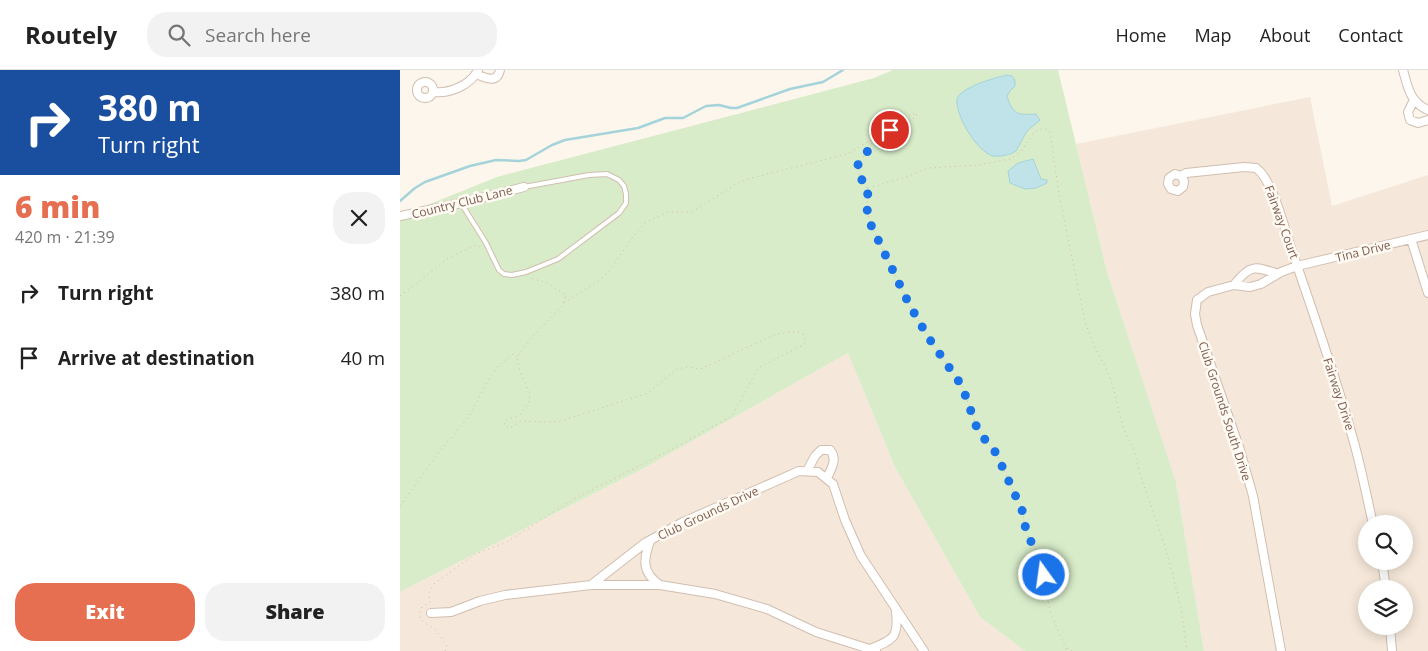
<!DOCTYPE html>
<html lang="en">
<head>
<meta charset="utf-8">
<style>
  body { margin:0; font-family:"Open Sans",sans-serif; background:#f2f2f2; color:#222; height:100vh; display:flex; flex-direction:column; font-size:19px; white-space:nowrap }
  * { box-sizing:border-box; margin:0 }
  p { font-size:16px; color:#767676 }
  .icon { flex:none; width:28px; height:28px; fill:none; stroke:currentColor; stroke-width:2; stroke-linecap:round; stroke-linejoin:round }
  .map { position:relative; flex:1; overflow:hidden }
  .details { display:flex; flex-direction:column; background:#fff; width:400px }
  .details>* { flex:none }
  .hud { background:#1a4fa0; color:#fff; overflow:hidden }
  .controls { position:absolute; left:958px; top:445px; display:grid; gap:10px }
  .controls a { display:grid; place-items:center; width:55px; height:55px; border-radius:50%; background:#fff; box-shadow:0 2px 12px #0003; font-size:25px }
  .pin { position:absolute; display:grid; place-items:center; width:42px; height:42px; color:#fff; margin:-21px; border:2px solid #fff; border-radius:50%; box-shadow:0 1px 5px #0007 }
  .me { position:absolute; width:55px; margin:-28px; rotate:346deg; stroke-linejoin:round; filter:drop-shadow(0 0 4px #0008) }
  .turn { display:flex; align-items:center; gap:18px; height:105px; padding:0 15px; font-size:22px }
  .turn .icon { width:65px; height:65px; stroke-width:2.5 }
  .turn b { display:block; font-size:35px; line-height:42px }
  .round { display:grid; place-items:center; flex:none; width:52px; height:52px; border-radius:20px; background:#f2f2f2 }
  .headline { display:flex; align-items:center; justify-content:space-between; height:85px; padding:0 15px }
  h1 { font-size:30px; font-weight:800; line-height:38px; color:#e76f51 }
  .primary-button { display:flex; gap:10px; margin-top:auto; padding:10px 15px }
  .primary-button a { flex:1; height:58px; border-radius:20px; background:#e76f51; color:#fff; font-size:20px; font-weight:800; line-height:58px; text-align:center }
  .primary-button a+a { background:#f2f2f2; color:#222 }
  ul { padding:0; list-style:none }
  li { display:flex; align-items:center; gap:15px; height:65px; padding:0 15px }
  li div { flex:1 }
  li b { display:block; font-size:19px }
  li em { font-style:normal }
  header { display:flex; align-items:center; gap:30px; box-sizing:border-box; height:70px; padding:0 25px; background:#fff; border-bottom:1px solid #e0e0e0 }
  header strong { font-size:24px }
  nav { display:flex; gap:28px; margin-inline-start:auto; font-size:18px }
  .search { width:350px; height:45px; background:#f2f2f2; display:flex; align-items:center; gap:12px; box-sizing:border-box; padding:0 18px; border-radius:20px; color:#767676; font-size:19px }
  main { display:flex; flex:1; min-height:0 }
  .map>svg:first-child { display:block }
</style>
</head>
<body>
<header>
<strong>Routely</strong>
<div class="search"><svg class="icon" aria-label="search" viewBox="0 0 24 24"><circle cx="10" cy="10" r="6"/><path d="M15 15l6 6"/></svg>Search here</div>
<nav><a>Home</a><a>Map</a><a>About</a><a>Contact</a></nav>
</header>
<main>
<section class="details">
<div class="hud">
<div class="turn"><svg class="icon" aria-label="right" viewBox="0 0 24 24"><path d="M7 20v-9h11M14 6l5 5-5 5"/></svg><div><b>380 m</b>Turn right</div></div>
</div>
<div class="headline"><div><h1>6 min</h1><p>420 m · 21:39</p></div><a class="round"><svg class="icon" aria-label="close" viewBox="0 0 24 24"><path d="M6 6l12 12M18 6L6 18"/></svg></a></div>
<ul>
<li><svg class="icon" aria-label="right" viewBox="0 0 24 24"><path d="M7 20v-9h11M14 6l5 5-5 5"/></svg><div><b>Turn right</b></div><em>380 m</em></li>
<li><svg class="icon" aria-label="arrive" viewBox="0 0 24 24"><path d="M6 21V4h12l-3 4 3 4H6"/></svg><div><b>Arrive at destination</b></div><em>40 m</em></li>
</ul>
<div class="primary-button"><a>Exit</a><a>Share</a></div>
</section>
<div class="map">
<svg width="1028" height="581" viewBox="0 0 1028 581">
  <rect width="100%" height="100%" fill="#fdf6ec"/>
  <!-- residential -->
  <path fill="#f5e8da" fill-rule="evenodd" d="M910 27 932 136 1028 105V581H804L776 412 707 202 676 74ZM966 454H1004V491H966ZM966 519H1004V556H966Z
    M448 283 495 397 580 547 625 581H0V522L246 397Z"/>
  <!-- green -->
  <path fill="#d8ecc9" d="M493 0H658L707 202 776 412 804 581H625L580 547 495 397 448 283 246 397 0 522V146L97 107 474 8Z"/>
  <!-- water -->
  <path fill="#bfe3e8" stroke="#a5d3da" d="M607 5 612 6 615 10V16L610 21 607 26C613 45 617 45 636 44L640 50 627 61 616 81C610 85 600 87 593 86 577 82 555 45 557 29 561 17 594 8 607 5Z
    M633 89 641 109 647 110V113L636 118 625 119 610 113 608 101 618 93Z"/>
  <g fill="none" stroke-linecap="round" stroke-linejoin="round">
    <!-- stream -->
    <path stroke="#a5d3da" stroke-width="2.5" d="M0 131 15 118 25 112 70 96 96 90 119 91 126 90 152 75 165 70 238 58 265 48H283L306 36 319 35 331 38H337L390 19 423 12 443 0"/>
    <defs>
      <path id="lane" d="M61 133 86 173 99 200 104 204 112 205 126 202 158 189 219 143 226 133V124L224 116 219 110 207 104 189 105 124 117"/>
      <path id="street" d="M1003 0C1008 18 1010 32 1028 40
        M76 4C86 8 97 14 100 0
        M17 20a8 8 0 1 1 16 0a8 8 0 1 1-16 0Z
        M34 22C49 24 71 15 78 0
        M1014 30 1008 42 1010 50 1018 53 1028 50
        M781 106 784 111 783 117 778 121 771 119 768 114 769 108 775 104 781 106 786 103 844 97 856 98C873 110 885 160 892 181 914 245 937 310 955 376 962 402 967 428 973 454
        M0 146 61 133 124 117
        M1011 169 1028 223
        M834 215C850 194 855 196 878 204
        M407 401 415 386 421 380H430C438 389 431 399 427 408
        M250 471C243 490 242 503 260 515
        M982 491 986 519
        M191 515 245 473 283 452 399 401 418 402 433 414 445 450 461 486 524 581
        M31 543 51 542 80 531 105 525 191 515H260L315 524 367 539 416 562 476 581
        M990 556 992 581
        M470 579C493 570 499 568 496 542
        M881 581 853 426 840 380 797 255 795 244 797 230 808 222 834 215 850 217 861 214 881 202 897 196 1028 165"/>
    </defs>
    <!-- lane casing -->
    <use href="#lane" stroke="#d1beb0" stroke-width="6"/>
    <!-- street casing -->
    <use href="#street" stroke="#d1beb0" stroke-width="10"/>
    <!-- path -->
    <path stroke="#d9b8a5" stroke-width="1" stroke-dasharray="1 4" stroke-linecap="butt" d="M468 118 503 108 529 98 578 95 610 89 621 82 633 64 639 59H646L650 62 659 124 685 252 695 278 706 298 713 316 723 358 734 380 740 404 765 476 781 537 787 581
      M0 226 50 187 76 175 82 178
      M164 233 201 209 209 201 232 168 246 152 268 142H292L336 114 347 109 447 84 499 54 513 43 517 44 515 48 495 55 480 66 472 72 470 78 458 94 459 106 467 118V139L470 153 509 234 528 267 562 316 578 361 596 383 622 440 627 465 640 486 651 545 667 581
      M0 436 39 382 70 345 87 312 98 296 113 284 117 287
      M667 578 672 581
      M45 581 47 575C43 570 39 563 34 559 25 552 15 550 22 537L30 532 29 522 34 514 75 484 105 473 174 429 278 376 332 346 358 298 403 275 406 271 403 264 398 262H388L374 265 301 299 287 297 277 299 248 323 161 351 153 352 121 351 110 358 104 355 106 350 120 345 129 332 130 324 120 302 117 287 133 266 163 235 166 225 145 212 129 208"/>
    <!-- lane -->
    <use href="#lane" stroke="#fff" stroke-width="4"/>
    <!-- street -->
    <use href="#street" stroke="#fff" stroke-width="8"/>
  </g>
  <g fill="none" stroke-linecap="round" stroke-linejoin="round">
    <!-- route -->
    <path stroke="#1a73e8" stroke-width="9" stroke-dasharray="0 16.2" d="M490 60 472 72 470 78 458 94 459 106 468 118 467 139 470 153 509 234 528 267 562 316 578 361 596 383 622 440 627 465 640 486 644 505"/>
  </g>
  <g text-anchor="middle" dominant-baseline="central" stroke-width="5" stroke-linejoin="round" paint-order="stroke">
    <!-- street labels -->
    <g font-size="12" fill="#7a5c4d" stroke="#fffaf3">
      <text transform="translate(62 132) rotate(-14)">Country Club Lane</text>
      <text transform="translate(882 152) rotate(70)">Fairway Court</text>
      <text transform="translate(963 181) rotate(-14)">Tina Drive</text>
      <text transform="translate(939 324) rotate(72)">Fairway Drive</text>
      <text transform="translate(825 341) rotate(72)">Club Grounds South Drive</text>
      <text transform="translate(308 443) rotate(-25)">Club Grounds Drive</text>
    </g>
  </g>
</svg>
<div class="controls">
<a><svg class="icon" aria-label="search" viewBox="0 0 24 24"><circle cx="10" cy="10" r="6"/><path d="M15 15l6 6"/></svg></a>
<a><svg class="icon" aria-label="layers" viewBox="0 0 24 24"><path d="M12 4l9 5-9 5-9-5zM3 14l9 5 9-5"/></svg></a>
</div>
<div class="pin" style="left:490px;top:60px;background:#d93025"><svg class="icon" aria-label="arrive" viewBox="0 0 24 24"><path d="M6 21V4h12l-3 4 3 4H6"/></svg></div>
<svg class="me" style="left:644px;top:505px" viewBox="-20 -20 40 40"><circle r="17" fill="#1a73e8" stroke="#fff" stroke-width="3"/><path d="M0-11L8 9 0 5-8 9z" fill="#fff"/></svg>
</div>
</main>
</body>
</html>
